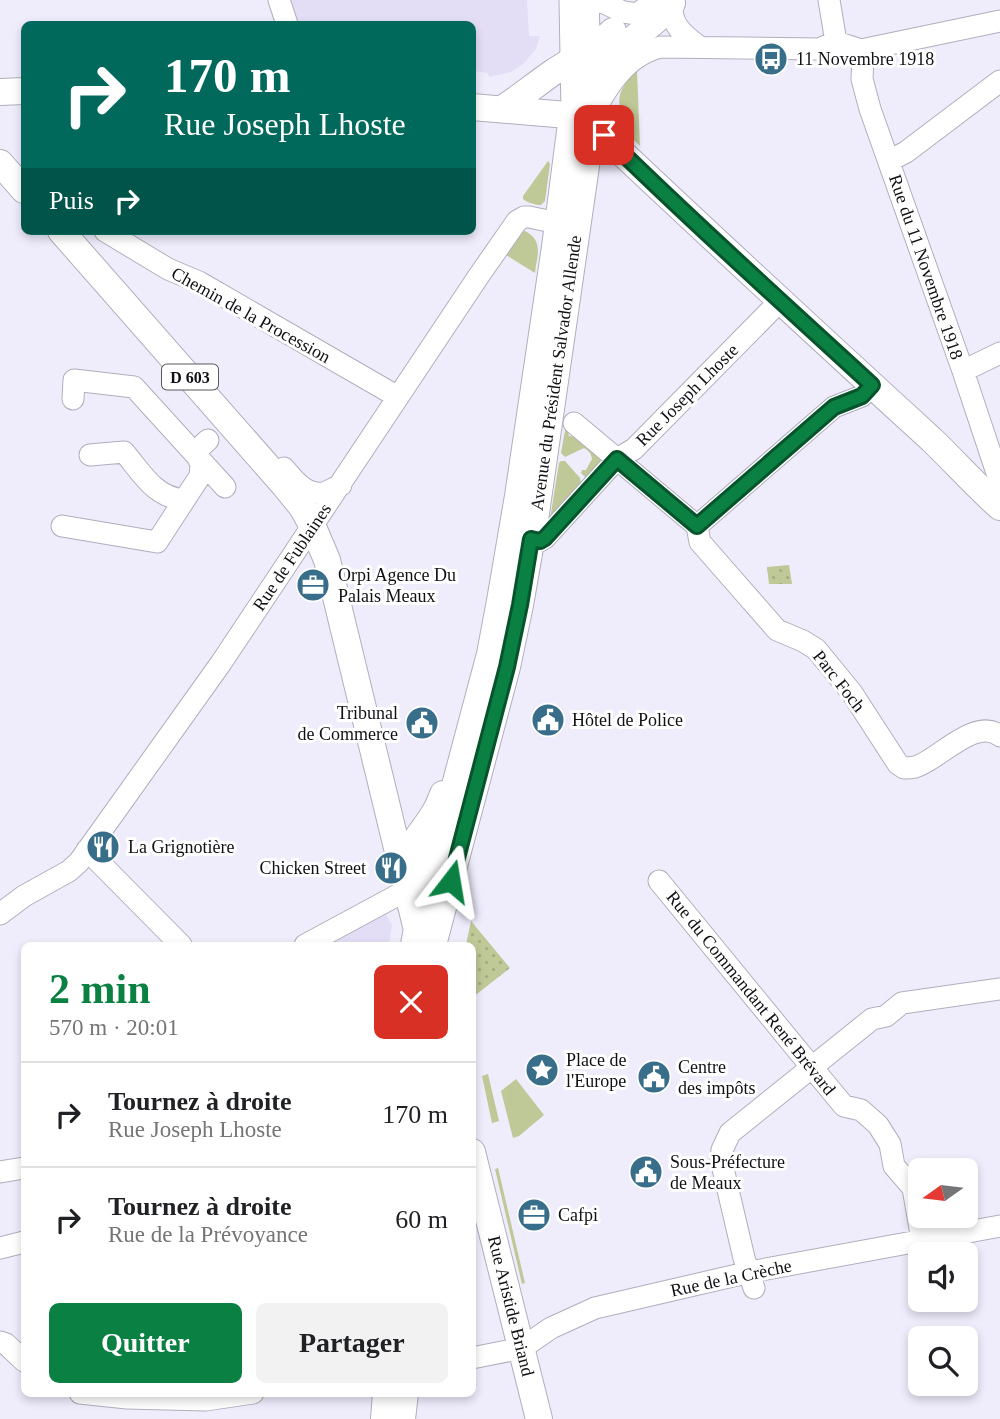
<!DOCTYPE html>
<html lang="fr">
<head>
<meta charset="utf-8">
<style>
  body { margin:0; font-family:Georgia,serif; background:#f2f2f2; color:#202124; height:100vh; display:flex; flex-direction:column; font-size:26px; white-space:nowrap }
  * { box-sizing:border-box; margin:0 }
  p { font-size:23px; color:#757577 }
  .icon { flex:none; width:38px; height:38px; fill:none; stroke:currentColor; stroke-width:2; stroke-linecap:round; stroke-linejoin:round }
  .map { position:relative; flex:1; overflow:hidden }
  .panel { position:absolute; left:21px; top:942px; width:455px; height:455px; display:flex; flex-direction:column; background:#fff; border-radius:10px; box-shadow:0 4px 10px #0003 }
  .panel>* { flex:none }
  .banner { position:absolute; left:21px; top:21px; width:455px; height:214px; border-radius:10px; box-shadow:0 4px 10px #0003; background:#00695c; color:#fff; overflow:hidden }
  .needle { width:46px; rotate:256deg }
  .tools { position:absolute; left:908px; top:1158px; display:grid; gap:14px }
  .tools a { display:grid; place-items:center; width:70px; height:70px; border-radius:10px; background:#fff; box-shadow:0 4px 10px #0003; font-size:35px }
  .pin { position:absolute; display:grid; place-items:center; width:60px; height:60px; color:#fff; margin:-30px; border-radius:14px; box-shadow:0 4px 10px #0006 }
  .me { position:absolute; width:77px; margin:-38px; rotate:14deg; stroke-linejoin:round; filter:drop-shadow(0 0 5px #0008) }
  .turn { display:flex; align-items:center; gap:24px; height:147px; padding:0 28px; font-size:32px }
  .turn .icon { width:91px; height:91px; stroke-width:2.5 }
  .turn b { display:block; font-size:49px; line-height:60px }
  .then { display:flex; align-items:center; height:66px; padding:0 28px; background:#0003; gap:14px; font-size:26px }
  .round { display:grid; place-items:center; flex:none; width:74px; height:74px; border-radius:10px; background:#f2f2f2 }
  .overview { display:flex; align-items:center; justify-content:space-between; height:119px; padding:0 28px }
  h1 { font-size:42px; font-weight:700; line-height:52px; color:#0b8043 }
  .button { display:flex; gap:14px; margin-top:auto; padding:14px 28px }
  .button a { flex:1; height:80px; border-radius:10px; background:#0b8043; color:#fff; font-size:28px; font-weight:700; line-height:80px; text-align:center }
  .button a+a { background:#f2f2f2; color:#202124 }
  ul { padding:0; list-style:none }
  li { display:flex; align-items:center; gap:21px; height:105px; padding:0 28px; border-top:2px solid #e0e0e0 }
  li div { flex:1 }
  li b { display:block; font-size:26px }
  li em { font-style:normal }
  .map>svg:first-child { display:block }
</style>
</head>
<body>
<div class="map">
<svg width="1000" height="1419" viewBox="0 0 1000 1419">
  <defs>
    <pattern id="park-dots" width="8" height="8" patternUnits="userSpaceOnUse" patternTransform="scale(1.75)"><rect width="8" height="8" fill="#bfc897"/><path d="M2 2h.1M6 6h.1" fill="none" stroke="#a3ab81" stroke-width="1.8" stroke-linecap="round"/></pattern>
  </defs>
  <rect width="100%" height="100%" fill="#efecfc"/>
  <!-- built -->
  <path fill="#e3def5" d="M289 0H527L529 36H540L536 49 523 64 511 72 489 77 488 73 473 71 472 24H302L296 19Z
    M384 910 392 925 389 945H319Z"/>
  <!-- green -->
  <path fill="#bfc897" d="M637 70 640 146 622 129C619 98 614 94 637 70Z
    M548 161 550 164 545 201 541 205C536 205 528 203 523 199V196Z
    M525 231C544 241 537 255 535 273L503 253 520 232Z
    M568 414 570 416 568 432 569 436 579 437 601 457V462L586 478 581 473 582 470H586L592 459C591 453 589 451 584 448L565 457 561 453Z
    M561 461H565L580 478 581 484 550 519 559 463Z
    M488 1074 499 1121 492 1123 482 1076Z
    M516 1079 544 1115 519 1136 513 1138 501 1091Z
    M498 1168 525 1283 522 1284 495 1169Z"/>
  <!-- park -->
  <path fill="url(#park-dots)" d="M789 565 792 584H769L767 567Z
    M471 921 510 968 473 997 472 945H466Z"/>
  <g fill="none" stroke-linecap="round" stroke-linejoin="round">
    <defs>
      <path id="minor" d="M279 0 287 24
        M570 0 572 113
        M588 0 590 63
        M598 0 623 12 637 14 656 0
        M673 0C668 23 683 35 700 47
        M829 0 836 42
        M861 50 863 57 862 79 870 109 963 371 1000 482
        M591 117C607 87 626 55 661 47L819 49 836 42 861 50 1000 21
        M889 161 906 152 1000 81
        M105 231 168 269 199 282 398 397
        M963 371 1000 353
        M73 399 74 380 134 387 225 487
        M574 423 697 526
        M90 455 124 452C142 473 154 497 184 500
        M284 468C294 480 306 496 324 493 329 491 336 487 341 485
        M62 526 157 542 200 476 201 464 195 452 208 440
        M697 526 700 542 777 630 803 641 816 649 852 693 898 764 904 768C907 768 911 768 915 767 937 761 976 716 1000 736
        M697 526 834 407 862 396 872 385
        M531 539 540 541 545 538 617 459 634 449 781 300
        M87 850 181 945
        M659 881 800 1053 844 1106 861 1110 878 1125 890 1144 894 1166 913 1188 922 1240
        M0 914 24 896 69 871 79 862 221 663 478 277 517 221 524 217H529L572 226
        M305 945 407 890
        M0 1172 24 1168
        M0 1248 24 1242
        M754 1288 744 1258 721 1160 722 1150 730 1133 872 1019 886 1016 902 1003 1000 989
        M0 1342 6 1344 24 1361
        M472 1358 522 1348 551 1328 595 1308 750 1272 1000 1226
        M80 1393 127 1398 206 1400 253 1393"/>
      <path id="major" d="M0 92 24 91
        M472 107 591 117 604 135 620 151C723 248 827 344 932 440 955 462 976 486 1000 507
        M502 109C519 98 535 85 552 73 573 59 595 49 613 31
        M0 163 24 190
        M61 231 284 485 302 507 313 527 327 560 416 926
        M414 876C405 839 421 838 436 810 439 805 441 799 443 794
        M414 945 417 928 490 654 500 601 518 496 555 247 572 116 591 79 601 65 655 21 672 3
        M433 945 507 667 520 605 536 513 587 159 591 117
        M472 1152 539 1419
        M384 1419 386 1393
        M402 1419 405 1393"/>
    </defs>
    <!-- minor casing -->
    <use href="#minor" stroke="#b1aebd" stroke-width="23"/>
    <!-- major casing -->
    <use href="#major" stroke="#b1aebd" stroke-width="28"/>
    <!-- minor -->
    <use href="#minor" stroke="#fff" stroke-width="21"/>
    <!-- major -->
    <use href="#major" stroke="#fff" stroke-width="26"/>
  </g>
  <g fill="none" stroke-linecap="round" stroke-linejoin="round">
    <defs>
      <path id="route" d="M451 881 507 667 520 605 531 539 540 541 545 538 617 459 697 526 834 407 862 396 872 385C782 302 691 221 604 135"/>
    </defs>
    <!-- route casing -->
    <use href="#route" stroke="#07532c" stroke-width="18"/>
    <!-- route -->
    <use href="#route" stroke="#0b8043" stroke-width="12"/>
  </g>
  <!-- icons -->
  <defs>
    <symbol id="bus-disc" viewBox="-11 -11 22 22"><circle r="9.5" fill="#396e8a" stroke="#fff"/><path d="M-5-6H5V4H4V6H2V4H-2V6H-4V4H-5ZM-3.5-4V0h7V-4ZM-3.5 1.2v1.5H-2V1.2ZM2 1.2v1.5H3.5V1.2Z" fill="#fff"/></symbol>
    <symbol id="office-disc" viewBox="-11 -11 22 22"><circle r="9.5" fill="#396e8a" stroke="#fff"/><path d="M-6-3h4V-5.5h4V-3h4V5H-6ZM-1-4.5V-3h2v-1.5ZM-6 0V1H6V0Z" fill="#fff"/></symbol>
    <symbol id="civic-disc" viewBox="-11 -11 22 22"><circle r="9.5" fill="#396e8a" stroke="#fff"/><path d="M-.6-6.5H3V-4.5H.6V-3L4-1V1h2V6H-6V1h2V-1L-.6-3ZM-1.2 2.5V6h2.4V2.5Z" fill="#fff"/></symbol>
    <symbol id="restaurant-disc" viewBox="-11 -11 22 22"><circle r="9.5" fill="#396e8a" stroke="#fff"/><path d="M-5-6h1v4h1v-4h1v4h1v-4h1v5L-1.5 .5V6h-2V.5L-5-1ZM5-6V6H3V1.5H1.5Q1.5-4 5-6Z" fill="#fff"/></symbol>
    <symbol id="sight-disc" viewBox="-11 -11 22 22"><circle r="9.5" fill="#396e8a" stroke="#fff"/><path d="M0-6L1.8-2.2L6-1.7L2.9 1.2L3.7 5.4L0 3.3L-3.7 5.4L-2.9 1.2L-6-1.7L-1.8-2.2Z" fill="#fff"/></symbol>
  </defs>
  <g fill-rule="evenodd">
    <use href="#bus-disc" x="752" y="40" width="38" height="38"/>
    <use href="#office-disc" x="294" y="566" width="38" height="38"/>
    <use href="#civic-disc" x="529" y="701" width="38" height="38"/>
    <use href="#civic-disc" x="403" y="704" width="38" height="38"/>
    <use href="#restaurant-disc" x="84" y="828" width="38" height="38"/>
    <use href="#restaurant-disc" x="372" y="849" width="38" height="38"/>
    <use href="#sight-disc" x="523" y="1051" width="38" height="38"/>
    <use href="#civic-disc" x="635" y="1058" width="38" height="38"/>
    <use href="#civic-disc" x="627" y="1153" width="38" height="38"/>
    <use href="#office-disc" x="515" y="1196" width="38" height="38"/>
  </g>
  <g text-anchor="middle" dominant-baseline="central" stroke-width="6" stroke-linejoin="round" paint-order="stroke">
    <!-- shield labels -->
    <rect fill="#fff" stroke="#58585b" stroke-width="2" x="162" y="364.5" width="56" height="25" rx="5"/>
    <g font-size="16" font-weight="bold" fill="#111015">
      <text x="190" y="377">D 603</text>
    </g>
    <!-- poi labels -->
    <g font-size="18" fill="#111015" stroke="#fff" text-anchor="start">
      <text x="796" y="59">11 Novembre 1918</text>
      <text x="338" y="575">Orpi Agence Du<tspan x="338" dy="21">Palais Meaux</tspan></text>
      <text x="398" y="713" text-anchor="end">Tribunal<tspan x="398" dy="21">de Commerce</tspan></text>
      <text x="572" y="720">Hôtel de Police</text>
      <text x="128" y="847">La Grignotière</text>
      <text x="366" y="868" text-anchor="end">Chicken Street</text>
      <text x="566" y="1060">Place de<tspan x="566" dy="21">l'Europe</tspan></text>
      <text x="678" y="1067">Centre<tspan x="678" dy="21">des impôts</tspan></text>
      <text x="670" y="1162">Sous-Préfecture<tspan x="670" dy="21">de Meaux</tspan></text>
      <text x="558" y="1215">Cafpi</text>
    </g>
    <!-- street labels -->
    <g font-size="18" fill="#111015" stroke="#fff">
      <text transform="translate(926 267) rotate(71)">Rue du 11 Novembre 1918</text>
      <text transform="translate(251 315) rotate(29)">Chemin de la Procession</text>
      <text transform="translate(556 373) rotate(-82)">Avenue du Président Salvador Allende</text>
      <text transform="translate(687 395) rotate(-45)">Rue Joseph Lhoste</text>
      <text transform="translate(292 557) rotate(-56)">Rue de Fublaines</text>
      <text transform="translate(839 681) rotate(52)">Parc Foch</text>
      <text transform="translate(751 993) rotate(51)">Rue du Commandant René Brévard</text>
      <text transform="translate(731 1278) rotate(-12)">Rue de la Crèche</text>
      <text transform="translate(511 1306) rotate(76)">Rue Aristide Briand</text>
    </g>
  </g>
</svg>
<div class="tools">
<a><svg class="needle" viewBox="-14 -14 28 28"><path d="M0-13l5 13h-10z" fill="#e53935"/><path d="M0 13l5-13h-10z" fill="#757577"/></svg></a>
<a><svg class="icon" aria-label="sound" viewBox="0 0 24 24"><path d="M4 9h4l5-4v14l-5-4H4zM17 9q2 3 0 6"/></svg></a>
<a><svg class="icon" aria-label="search" viewBox="0 0 24 24"><circle cx="10" cy="10" r="6"/><path d="M15 15l6 6"/></svg></a>
</div>
<div class="pin" style="left:604px;top:135px;background:#d93025"><svg class="icon" aria-label="arrive" viewBox="0 0 24 24"><path d="M6 21V4h12l-3 4 3 4H6"/></svg></div>
<svg class="me" style="left:451px;top:881px" viewBox="-20 -20 40 40"><path d="M0-17L14 15 0 8-14 15z" fill="#0b8043" stroke="#fff" stroke-width="4"/></svg>
<div class="banner">
<div class="turn"><svg class="icon" aria-label="right" viewBox="0 0 24 24"><path d="M7 20v-9h11M14 6l5 5-5 5"/></svg><div><b>170 m</b>Rue Joseph Lhoste</div></div>
<div class="then">Puis<svg class="icon" aria-label="right" viewBox="0 0 24 24"><path d="M7 20v-9h11M14 6l5 5-5 5"/></svg></div>
</div>
<section class="panel">
<div class="overview"><div><h1>2 min</h1><p>570 m · 20:01</p></div><a class="round" style="background:#d93025;color:#fff"><svg class="icon" aria-label="close" viewBox="0 0 24 24"><path d="M6 6l12 12M18 6L6 18"/></svg></a></div>
<ul>
<li><svg class="icon" aria-label="right" viewBox="0 0 24 24"><path d="M7 20v-9h11M14 6l5 5-5 5"/></svg><div><b>Tournez à droite</b><p>Rue Joseph Lhoste</p></div><em>170 m</em></li>
<li><svg class="icon" aria-label="right" viewBox="0 0 24 24"><path d="M7 20v-9h11M14 6l5 5-5 5"/></svg><div><b>Tournez à droite</b><p>Rue de la Prévoyance</p></div><em>60 m</em></li>
</ul>
<div class="button"><a>Quitter</a><a>Partager</a></div>
</section>
</div>
</body>
</html>
